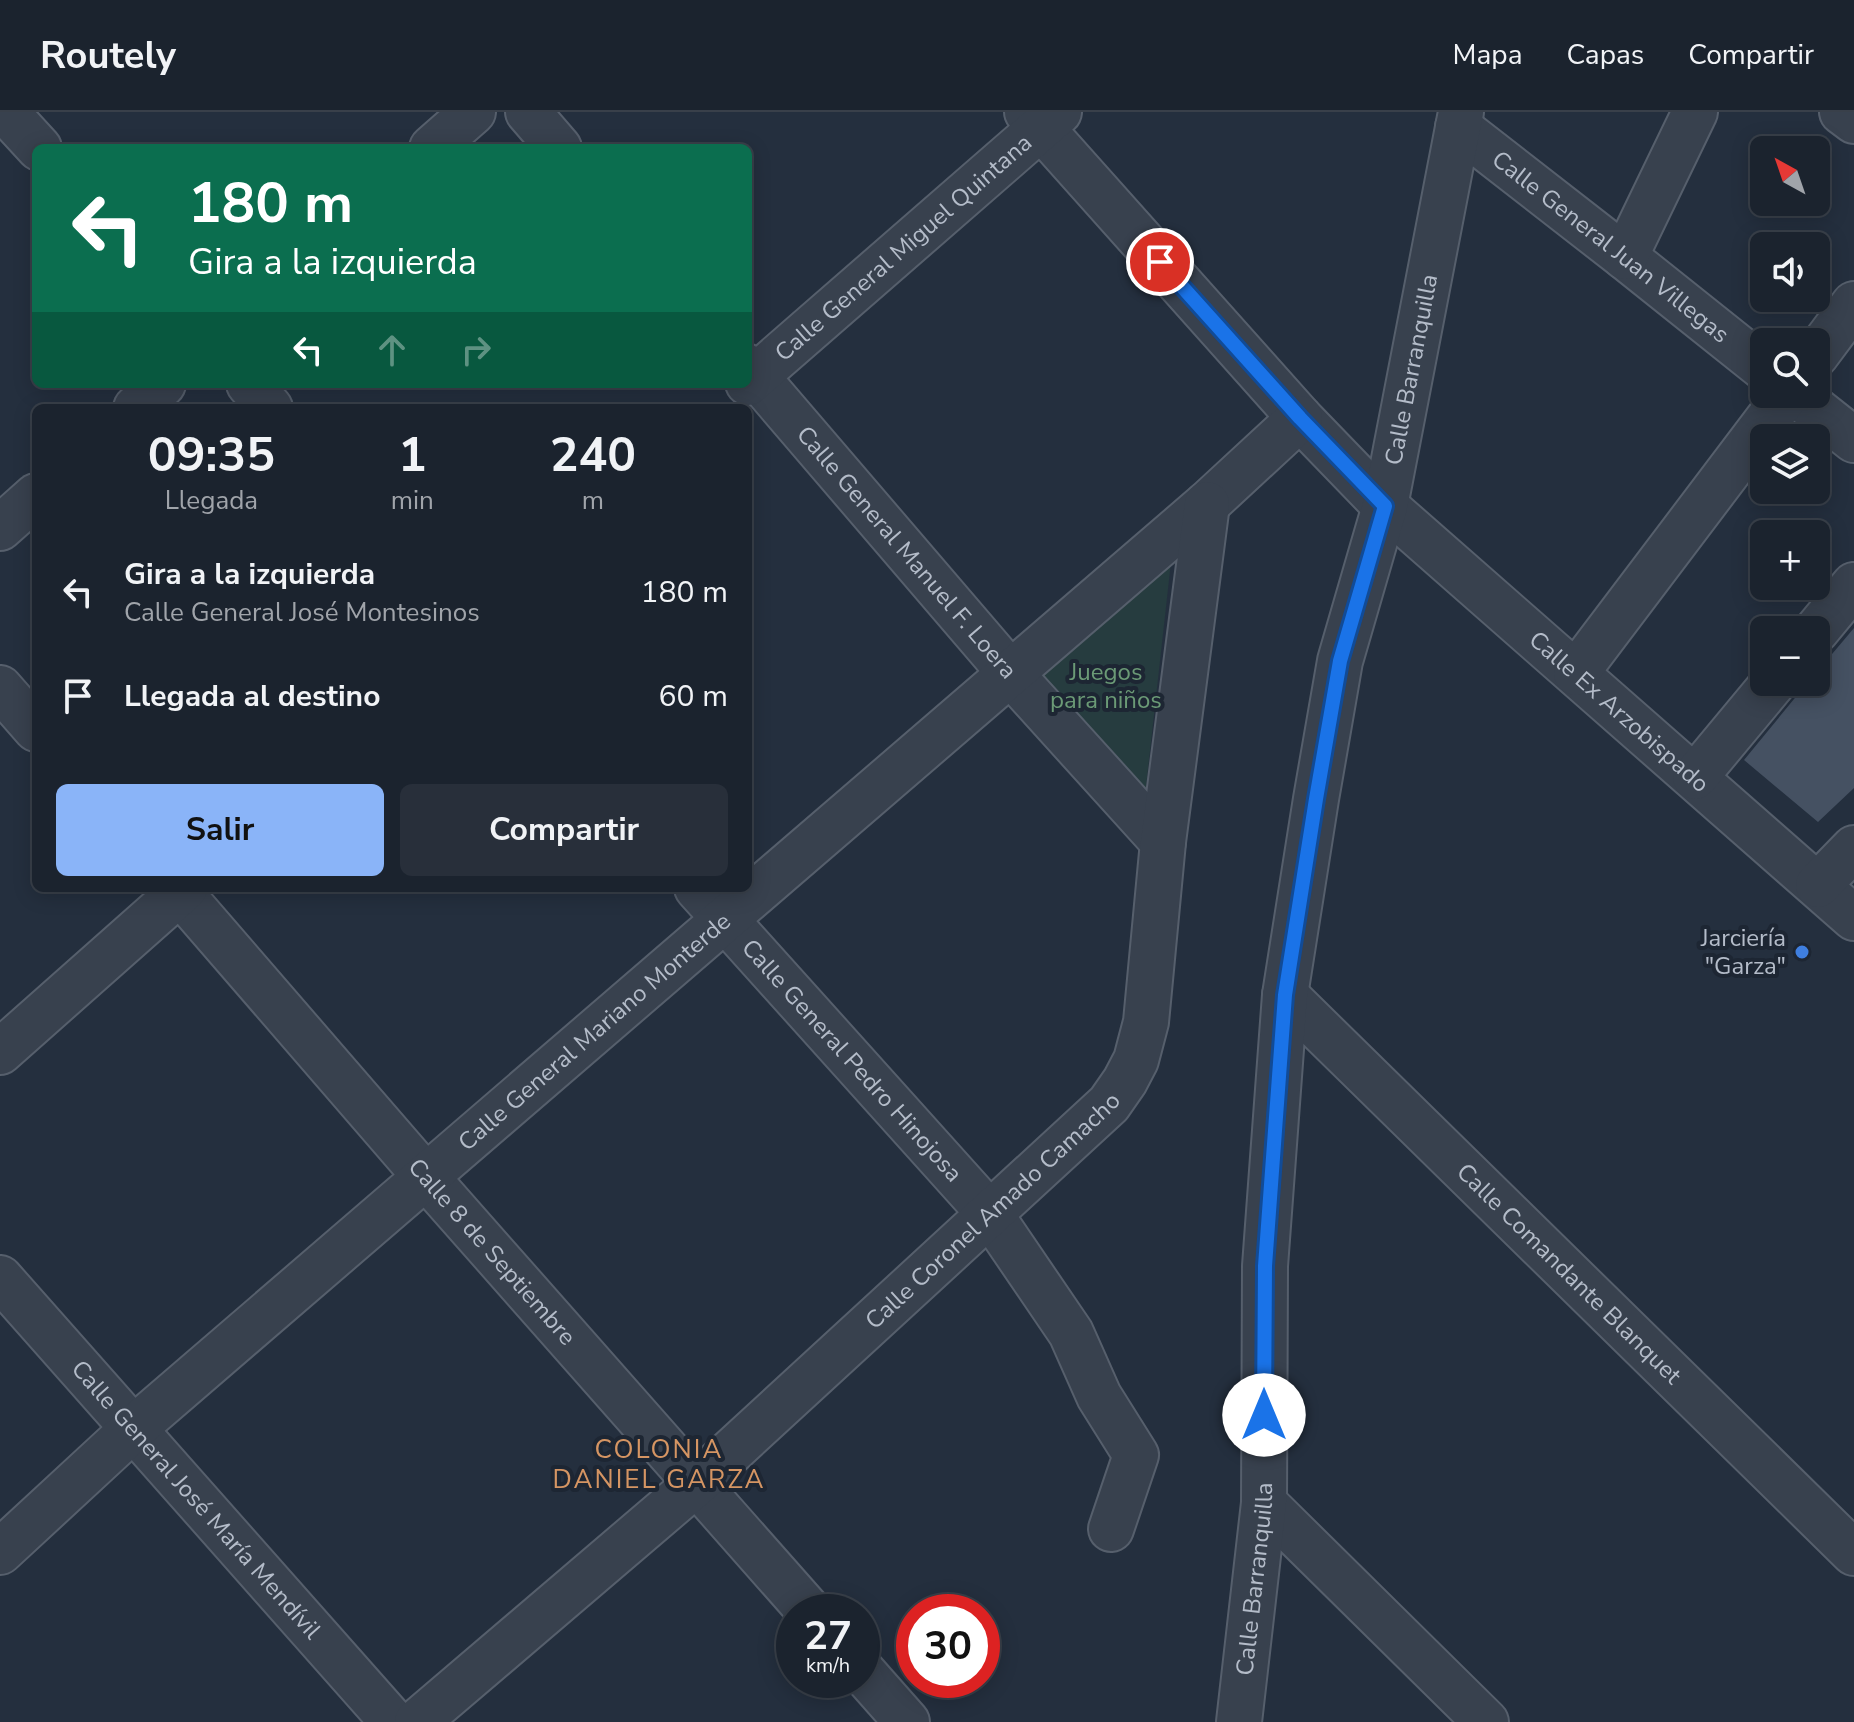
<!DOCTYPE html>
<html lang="es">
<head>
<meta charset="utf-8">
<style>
  body { margin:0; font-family:"Nunito Sans",sans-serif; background:#282f3a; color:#f1f3f6; height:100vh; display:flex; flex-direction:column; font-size:30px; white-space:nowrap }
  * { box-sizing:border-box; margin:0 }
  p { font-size:26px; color:#a0a4aa }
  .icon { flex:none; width:44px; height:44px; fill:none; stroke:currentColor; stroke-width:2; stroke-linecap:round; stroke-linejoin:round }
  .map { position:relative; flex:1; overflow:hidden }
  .sheet { position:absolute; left:32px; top:292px; width:720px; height:488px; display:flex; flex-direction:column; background:#1b232e; border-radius:12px; box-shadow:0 4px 20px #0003,0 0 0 2px #39404a }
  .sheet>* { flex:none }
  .hud { position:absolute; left:32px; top:32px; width:720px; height:244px; border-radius:12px; box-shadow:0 4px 20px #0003,0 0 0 2px #39404a; background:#0b6e4f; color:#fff; overflow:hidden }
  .needle { width:52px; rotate:320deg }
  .tools { position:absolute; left:1750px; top:24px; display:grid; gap:16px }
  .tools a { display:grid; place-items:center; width:80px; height:80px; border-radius:12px; background:#1b232e; box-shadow:0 4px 20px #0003,0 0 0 2px #39404a; font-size:40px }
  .speed { position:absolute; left:776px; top:1482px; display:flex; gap:16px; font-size:40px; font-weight:700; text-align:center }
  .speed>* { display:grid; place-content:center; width:104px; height:104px; border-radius:50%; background:#1b232e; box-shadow:0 4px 20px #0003,0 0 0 2px #39404a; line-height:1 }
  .speed small { font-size:20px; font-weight:400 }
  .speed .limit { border:12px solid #d22; background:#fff; color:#111 }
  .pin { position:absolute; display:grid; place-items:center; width:68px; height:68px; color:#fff; margin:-34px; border:4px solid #fff; border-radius:50%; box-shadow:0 2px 8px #0007 }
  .me { position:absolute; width:88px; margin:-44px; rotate:0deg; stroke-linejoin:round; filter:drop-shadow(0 0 6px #0008) }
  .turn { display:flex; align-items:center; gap:28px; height:168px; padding:0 24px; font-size:36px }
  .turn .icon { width:104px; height:104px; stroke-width:2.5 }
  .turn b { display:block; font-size:56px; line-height:68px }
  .lanes { display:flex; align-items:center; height:76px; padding:0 24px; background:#0003; justify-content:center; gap:40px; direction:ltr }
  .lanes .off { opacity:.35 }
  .eta { display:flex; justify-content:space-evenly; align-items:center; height:136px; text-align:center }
  .eta b { font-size:48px; font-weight:700; line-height:56px }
  .cta { display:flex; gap:16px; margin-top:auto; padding:16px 24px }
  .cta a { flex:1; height:92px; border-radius:12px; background:#8ab4f8; color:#111; font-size:32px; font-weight:700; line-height:92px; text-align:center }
  .cta a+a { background:#282f3a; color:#f1f3f6 }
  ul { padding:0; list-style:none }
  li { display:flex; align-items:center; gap:24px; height:104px; padding:0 24px }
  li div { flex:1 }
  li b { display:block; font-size:30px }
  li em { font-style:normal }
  header { display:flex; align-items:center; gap:48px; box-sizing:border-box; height:112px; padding:0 40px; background:#1b232e; border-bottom:2px solid #39404a }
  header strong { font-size:38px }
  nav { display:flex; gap:44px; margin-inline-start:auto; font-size:28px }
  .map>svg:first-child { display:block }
</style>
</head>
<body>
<header>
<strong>Routely</strong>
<nav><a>Mapa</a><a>Capas</a><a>Compartir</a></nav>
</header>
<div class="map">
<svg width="1854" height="1610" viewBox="0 0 1854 1610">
  <rect width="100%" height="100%" fill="#242f3e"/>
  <!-- green -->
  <path fill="#263c3f" d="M1172 441 1144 693 1034 572Z"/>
  <!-- building -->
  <path fill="#455162" d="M1854 516V676L1818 710 1744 648 1808 570H1816V561Z"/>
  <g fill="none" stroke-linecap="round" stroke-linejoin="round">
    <defs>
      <g id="minor">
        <path d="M6 0 39 36"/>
        <path d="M528 0 559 36"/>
        <path id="s1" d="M1027 0 1300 306 1385 394 1854 806"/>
        <path d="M1842 0 1854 9"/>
        <path id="s2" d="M1458 15 1625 145 1764 256"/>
        <path d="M432 36 473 0"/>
        <path d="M1625 145 1695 0"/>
        <path d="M1816 243 1854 192"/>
        <path id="s3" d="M748 255 1011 562 1163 730"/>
        <path id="s4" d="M748 271 1059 0"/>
        <path d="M249 272 270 296"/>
        <path d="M1796 282 1854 328"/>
        <path d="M136 296 163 272"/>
        <path d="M0 416 36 384"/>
        <path d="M1816 519 1854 473"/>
        <path d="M1576 561 1787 282"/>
        <path d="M0 576 36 617"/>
        <path d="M1695 665 1774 570"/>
        <path d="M1818 773 1854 736"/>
        <path id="s5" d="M176 776 426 1065 810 1500"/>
        <path id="s6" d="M697 776 990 1102 1071 1221 1099 1284 1136 1343 1111 1417"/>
        <path id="s7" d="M1285 883 1854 1441"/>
        <path d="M0 940 185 776"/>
        <path id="s8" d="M0 1166 393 1610"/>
        <path d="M1264 1391 1486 1610"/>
        <path id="s9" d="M0 1440 133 1317 1207 392 1300 306"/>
        <path d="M862 1559 907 1610"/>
        <path id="s10" d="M417 1610 697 1371 1109 992 1125 969 1136 948 1146 910 1163 730 1207 392"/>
        <path id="s11" d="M1239 1610 1264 1391 1265 1154 1285 883 1316 687 1340 549 1385 394 1461 0"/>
      </g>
    </defs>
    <!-- minor casing -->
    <use href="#minor" stroke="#565f6c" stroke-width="48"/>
    <!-- minor -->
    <use href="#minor" stroke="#38414e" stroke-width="44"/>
  </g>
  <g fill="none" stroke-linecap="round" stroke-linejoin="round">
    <defs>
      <path id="route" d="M1160 150 1300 306 1385 394 1340 549 1316 687 1285 883 1265 1154 1264 1303"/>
    </defs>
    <!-- route casing -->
    <use href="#route" stroke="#114b97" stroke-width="20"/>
    <!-- route -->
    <use href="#route" stroke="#1a73e8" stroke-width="14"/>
  </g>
  <!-- markers -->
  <circle fill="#3f7fe0" stroke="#1d2633" stroke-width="3" cx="1802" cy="840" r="8"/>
  <g text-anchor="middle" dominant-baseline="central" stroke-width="8" stroke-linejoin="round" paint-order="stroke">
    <!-- street labels -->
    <g font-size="24" fill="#b4bcc9" stroke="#1d2633">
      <text stroke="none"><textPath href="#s4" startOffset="206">Calle General Miguel Quintana</textPath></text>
      <text stroke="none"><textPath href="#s2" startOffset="194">Calle General Juan Villegas</textPath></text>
      <text stroke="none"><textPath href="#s11" startOffset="1368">Calle Barranquilla</textPath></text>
      <text stroke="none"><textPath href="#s3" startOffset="244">Calle General Manuel F. Loera</textPath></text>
      <text stroke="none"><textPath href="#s1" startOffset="844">Calle Ex Arzobispado</textPath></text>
      <text stroke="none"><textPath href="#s9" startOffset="790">Calle General Mariano Monterde</textPath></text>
      <text stroke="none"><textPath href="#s6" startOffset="232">Calle General Pedro Hinojosa</textPath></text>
      <text stroke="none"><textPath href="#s10" startOffset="770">Calle Coronel Amado Camacho</textPath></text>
      <text stroke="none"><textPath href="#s5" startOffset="482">Calle 8 de Septiembre</textPath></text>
      <text stroke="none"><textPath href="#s7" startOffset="398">Calle Comandante Blanquet</textPath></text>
      <text stroke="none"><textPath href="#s8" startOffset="296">Calle General José María Mendívil</textPath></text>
      <text stroke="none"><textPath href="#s11" startOffset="144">Calle Barranquilla</textPath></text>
    </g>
    <!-- park labels -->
    <g font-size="24" fill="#6b9a76" stroke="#1d2633">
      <text x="1106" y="560">Juegos<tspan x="1106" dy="28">para niños</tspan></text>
    </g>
    <!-- poi labels -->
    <g font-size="24" fill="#b4bcc9" stroke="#1d2633" text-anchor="end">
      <text x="1786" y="826">Jarciería<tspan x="1786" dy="28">"Garza"</tspan></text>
    </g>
    <!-- neighbourhood labels -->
    <g font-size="26" letter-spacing="2" fill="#d59563" stroke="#1d2633">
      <text x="659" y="1337">COLONIA<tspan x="659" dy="30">DANIEL GARZA</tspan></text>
    </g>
  </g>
</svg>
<div class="tools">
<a><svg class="needle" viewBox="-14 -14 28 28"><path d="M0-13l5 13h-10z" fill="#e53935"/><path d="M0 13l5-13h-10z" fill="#a0a4aa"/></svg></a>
<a><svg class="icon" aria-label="sound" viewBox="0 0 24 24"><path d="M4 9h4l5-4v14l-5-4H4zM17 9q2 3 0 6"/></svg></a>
<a><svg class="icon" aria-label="search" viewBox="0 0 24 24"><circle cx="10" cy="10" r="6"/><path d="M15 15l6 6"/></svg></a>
<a><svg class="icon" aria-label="layers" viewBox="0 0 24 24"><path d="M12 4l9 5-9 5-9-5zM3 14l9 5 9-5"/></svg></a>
<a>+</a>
<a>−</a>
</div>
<div class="speed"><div>27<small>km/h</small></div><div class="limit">30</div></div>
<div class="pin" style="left:1160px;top:150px;background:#d93025"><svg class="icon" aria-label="arrive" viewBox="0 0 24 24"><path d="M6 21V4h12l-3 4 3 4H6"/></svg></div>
<svg class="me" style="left:1264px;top:1303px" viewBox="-20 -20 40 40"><circle r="19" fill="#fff"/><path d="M0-13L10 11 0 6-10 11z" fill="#1a73e8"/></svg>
<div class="hud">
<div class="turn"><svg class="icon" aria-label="left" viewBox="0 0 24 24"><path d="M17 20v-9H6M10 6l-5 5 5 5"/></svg><div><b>180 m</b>Gira a la izquierda</div></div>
<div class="lanes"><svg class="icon" aria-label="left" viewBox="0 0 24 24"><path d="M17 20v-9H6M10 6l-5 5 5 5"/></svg><svg class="icon off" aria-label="ahead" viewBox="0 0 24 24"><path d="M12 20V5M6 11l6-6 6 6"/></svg><svg class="icon off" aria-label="right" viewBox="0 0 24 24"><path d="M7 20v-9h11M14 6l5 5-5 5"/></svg></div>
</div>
<section class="sheet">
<div class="eta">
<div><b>09:35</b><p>Llegada</p></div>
<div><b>1</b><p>min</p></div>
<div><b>240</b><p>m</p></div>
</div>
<ul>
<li><svg class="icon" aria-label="left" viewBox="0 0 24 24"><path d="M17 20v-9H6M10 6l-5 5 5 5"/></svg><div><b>Gira a la izquierda</b><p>Calle General José Montesinos</p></div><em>180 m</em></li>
<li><svg class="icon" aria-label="arrive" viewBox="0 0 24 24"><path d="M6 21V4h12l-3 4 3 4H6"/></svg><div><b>Llegada al destino</b></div><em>60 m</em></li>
</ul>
<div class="cta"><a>Salir</a><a>Compartir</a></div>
</section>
</div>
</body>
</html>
